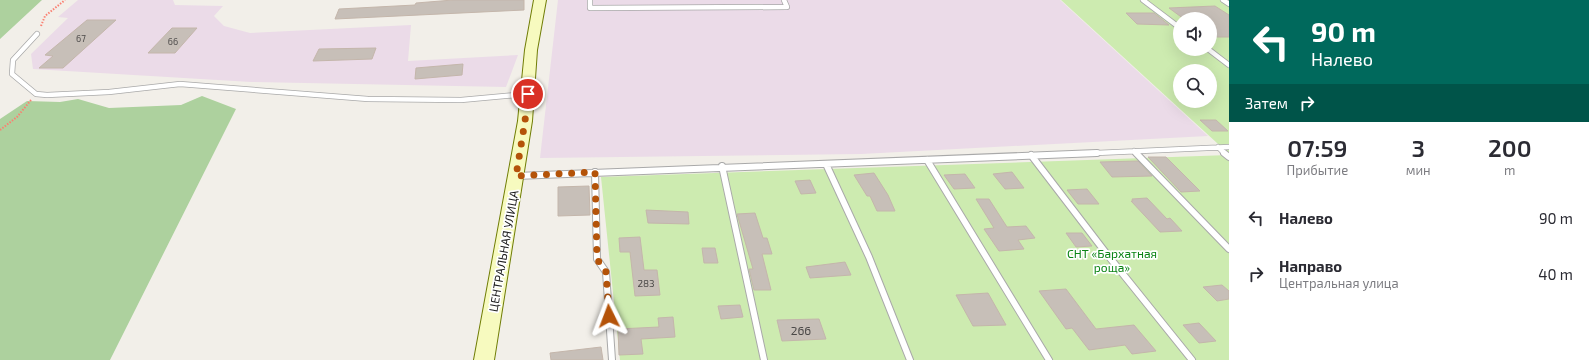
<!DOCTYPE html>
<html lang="ru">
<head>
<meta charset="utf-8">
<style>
  body { margin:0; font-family:"Exo 2",sans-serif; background:#f2f2f3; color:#2b2b33; height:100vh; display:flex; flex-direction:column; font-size:15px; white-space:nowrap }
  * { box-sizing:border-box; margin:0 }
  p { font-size:13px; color:#7c7c81 }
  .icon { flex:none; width:22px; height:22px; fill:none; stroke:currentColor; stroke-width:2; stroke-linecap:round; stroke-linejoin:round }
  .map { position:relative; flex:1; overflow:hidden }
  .drawer { display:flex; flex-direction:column; background:#fff; width:360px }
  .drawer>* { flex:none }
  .hud { background:#00695c; color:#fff; overflow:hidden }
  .buttons { position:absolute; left:1173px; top:12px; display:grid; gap:8px }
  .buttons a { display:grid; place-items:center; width:44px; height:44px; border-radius:50%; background:#fff; box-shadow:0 4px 16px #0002; font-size:20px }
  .pin { position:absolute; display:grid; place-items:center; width:34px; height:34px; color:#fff; margin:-17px; border:2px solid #fff; border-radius:50%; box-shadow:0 1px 4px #0007 }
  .me { position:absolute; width:44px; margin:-22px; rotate:357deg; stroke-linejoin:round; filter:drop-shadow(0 0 3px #0008) }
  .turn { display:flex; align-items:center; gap:14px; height:84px; padding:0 16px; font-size:18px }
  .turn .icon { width:52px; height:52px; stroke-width:2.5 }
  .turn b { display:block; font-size:28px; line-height:34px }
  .then { display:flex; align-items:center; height:38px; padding:0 16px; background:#0003; gap:8px; font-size:15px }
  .eta { display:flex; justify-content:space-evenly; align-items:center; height:68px; text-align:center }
  .eta b { font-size:24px; font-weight:600; line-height:28px }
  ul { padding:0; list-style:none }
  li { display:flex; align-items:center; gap:12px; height:56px; padding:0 16px }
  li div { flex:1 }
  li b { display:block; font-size:15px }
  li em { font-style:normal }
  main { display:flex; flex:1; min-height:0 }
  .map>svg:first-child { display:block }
</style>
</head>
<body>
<main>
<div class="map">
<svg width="1229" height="360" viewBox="0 0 1229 360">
  <rect width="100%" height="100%" fill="#f2efe9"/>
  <!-- industrial -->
  <path fill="#ebdbe8" d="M78 0H173L175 5 223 6 214 16 224 26 250 33 411 25 408 61 518 55 506 87 251 82 33 69 31 54 68 18 58 17Z
    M558 0H1060L1208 136 861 154 540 158Z"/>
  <!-- grass -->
  <path fill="#cdebb0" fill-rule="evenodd" d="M1061 0H1229V154ZM1180 19H1210V49H1180ZM1180 71H1210V101H1180Z
    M1229 155V360H620L601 177Z"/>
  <!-- forest -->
  <path fill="#add19e" d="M0 0H42L0 39Z
    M202 96 236 109 110 360H0V119L27 101 60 102 78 99 109 108 181 105Z"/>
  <!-- building -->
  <path fill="#c7bfb8" stroke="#c4b6ab" d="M453 0H524V10L335 19 339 9 415 5 416 3Z
    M1215 6 1229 15V37H1210V19H1184L1169 8Z
    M1126 13H1154L1169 25 1137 24Z
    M87 20H116L63 68H39L53 56 45 55Z
    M172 28H197L175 53H148Z
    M376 48 372 59 313 61 319 49Z
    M463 64 462 75 415 79 416 68Z
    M1200 120H1216L1228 131H1212Z
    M1148 157H1166L1200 191 1181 192Z
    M1138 161 1152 176 1112 177 1100 162Z
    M1012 172 1024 188 1005 189 993 174Z
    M874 173 888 195 895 211H877L870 196H867L854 175Z
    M965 174 975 188 954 189 944 175Z
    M810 180 816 193 801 194 795 181Z
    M589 186 590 215 558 216V187Z
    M1087 189 1099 204H1078L1067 190Z
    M1147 198 1167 219 1170 218 1182 231 1160 232 1131 201H1133L1132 199Z
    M976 199H989L1007 227 1026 226 1035 238 1018 240 1024 249 999 251 984 229 994 228Z
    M646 210 688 212 689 224 648 223Z
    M755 213 763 238H767L772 254H762L771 290H754L749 269H753L737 214Z
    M1066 233H1082L1092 246 1076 247Z
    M640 237 644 270H657L660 295 635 296 630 252H620L619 238Z
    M702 248H715L718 263H704Z
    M845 262 851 275 810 278 806 267Z
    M1222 285 1229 291V299L1217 301 1203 287Z
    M1066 289 1096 329 1134 325 1156 351 1132 354 1125 345 1089 350 1072 328 1066 329 1039 291Z
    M988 293 1006 325 973 326 956 295Z
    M740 305 743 317 721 319 718 306Z
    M673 317 675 337 641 339 643 354 619 355 618 329 659 327 658 318Z
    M819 319 826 339 782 341 777 320Z
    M1199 323 1216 341 1199 343 1183 325Z
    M601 347 603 360H551L550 353Z"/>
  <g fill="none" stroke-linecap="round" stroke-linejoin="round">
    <defs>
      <path id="lane-far1" d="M590 0V8L787 7 784 0
        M1143 0 1180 28
        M1223 0 1229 4
        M37 34 13 60 12 74 36 94 47 95 109 92 180 84 368 99 461 100 527 94
        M1208 49 1229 65
        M1218 147 1225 154
        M1134 151 1137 154
        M1074 154 1229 147"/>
      <path id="lane" d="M1136 153 1229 249
        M1224 153 1229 157
        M1031 155 1106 253 1192 360
        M927 160 1049 360
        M826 164 869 257 910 360
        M722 166 764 360
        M595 172 597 259 606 272 612 360
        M516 176C710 167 904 161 1097 153"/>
      <path id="secondary" d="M534 0H546L537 50 532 121 494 360H474L518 121 525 50Z"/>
    </defs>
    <!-- lane-far1 casing -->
    <use href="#lane-far1" stroke="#a9a9a9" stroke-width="6"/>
    <!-- lane casing -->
    <use href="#lane" stroke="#a9a9a9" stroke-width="8"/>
    <!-- secondary casing -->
    <use href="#secondary" stroke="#707d05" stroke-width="2"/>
    <!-- path -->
    <path stroke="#fa8072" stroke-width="2" stroke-dasharray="1.5 1.5" stroke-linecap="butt" d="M41 26 45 16 65 0
      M0 130 17 117 31 100"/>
    <!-- lane-far1 -->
    <use href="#lane-far1" stroke="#fff" stroke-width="4.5"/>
    <!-- lane -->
    <use href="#lane" stroke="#fff" stroke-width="6"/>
    <!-- secondary -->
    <use href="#secondary" fill="#f7fabf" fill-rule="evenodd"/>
  </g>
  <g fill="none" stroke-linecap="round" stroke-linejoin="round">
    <!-- route -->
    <path stroke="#b45309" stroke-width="7" stroke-dasharray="0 12.6" d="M528 94 525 121 516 176 595 172 597 259 606 272 609 316"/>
  </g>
  <g text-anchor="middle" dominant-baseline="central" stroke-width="3.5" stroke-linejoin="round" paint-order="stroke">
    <!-- far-number labels -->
    <g font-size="9" fill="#4b4948">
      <text x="81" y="38">67</text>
      <text x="173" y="41">66</text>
    </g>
    <!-- number labels -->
    <g font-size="10" fill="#4b4948">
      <text x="646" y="283">283</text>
    </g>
    <!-- street labels -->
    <g font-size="12" fill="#222" stroke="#fff">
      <text transform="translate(503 251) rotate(-80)">ЦЕНТРАЛЬНАЯ УЛИЦА</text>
    </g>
    <!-- park labels -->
    <g font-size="12" fill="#0c8416" stroke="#fff">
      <text x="1112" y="253">СНТ «Бархатная<tspan x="1112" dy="14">роща»</tspan></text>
    </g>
    <!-- near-number labels -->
    <g font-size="12" fill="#4b4948">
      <text x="801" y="330">266</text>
    </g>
  </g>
</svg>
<div class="buttons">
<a><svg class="icon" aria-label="sound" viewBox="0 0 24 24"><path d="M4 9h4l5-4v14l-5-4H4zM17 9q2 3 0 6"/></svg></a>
<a><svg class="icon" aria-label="search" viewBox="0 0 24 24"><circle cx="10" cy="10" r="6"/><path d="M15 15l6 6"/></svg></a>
</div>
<div class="pin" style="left:528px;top:94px;background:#d93025"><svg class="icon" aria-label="arrive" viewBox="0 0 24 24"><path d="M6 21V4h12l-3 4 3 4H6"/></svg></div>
<svg class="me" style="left:609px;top:316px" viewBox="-20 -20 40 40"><path d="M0-17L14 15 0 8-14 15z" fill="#b45309" stroke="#fff" stroke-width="4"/></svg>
</div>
<section class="drawer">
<div class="hud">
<div class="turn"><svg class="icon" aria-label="left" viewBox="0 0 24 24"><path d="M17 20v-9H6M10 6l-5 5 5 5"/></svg><div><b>90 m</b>Налево</div></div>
<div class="then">Затем<svg class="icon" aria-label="right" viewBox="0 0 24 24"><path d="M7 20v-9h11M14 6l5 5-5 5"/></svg></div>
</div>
<div class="eta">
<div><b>07:59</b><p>Прибытие</p></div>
<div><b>3</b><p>мин</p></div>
<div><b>200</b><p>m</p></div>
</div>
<ul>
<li><svg class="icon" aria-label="left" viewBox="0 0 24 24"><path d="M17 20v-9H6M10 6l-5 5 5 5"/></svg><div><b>Налево</b></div><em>90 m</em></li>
<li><svg class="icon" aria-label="right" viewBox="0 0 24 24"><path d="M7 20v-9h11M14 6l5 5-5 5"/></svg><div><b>Направо</b><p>Центральная улица</p></div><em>40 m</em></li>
</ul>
</section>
</main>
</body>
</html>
